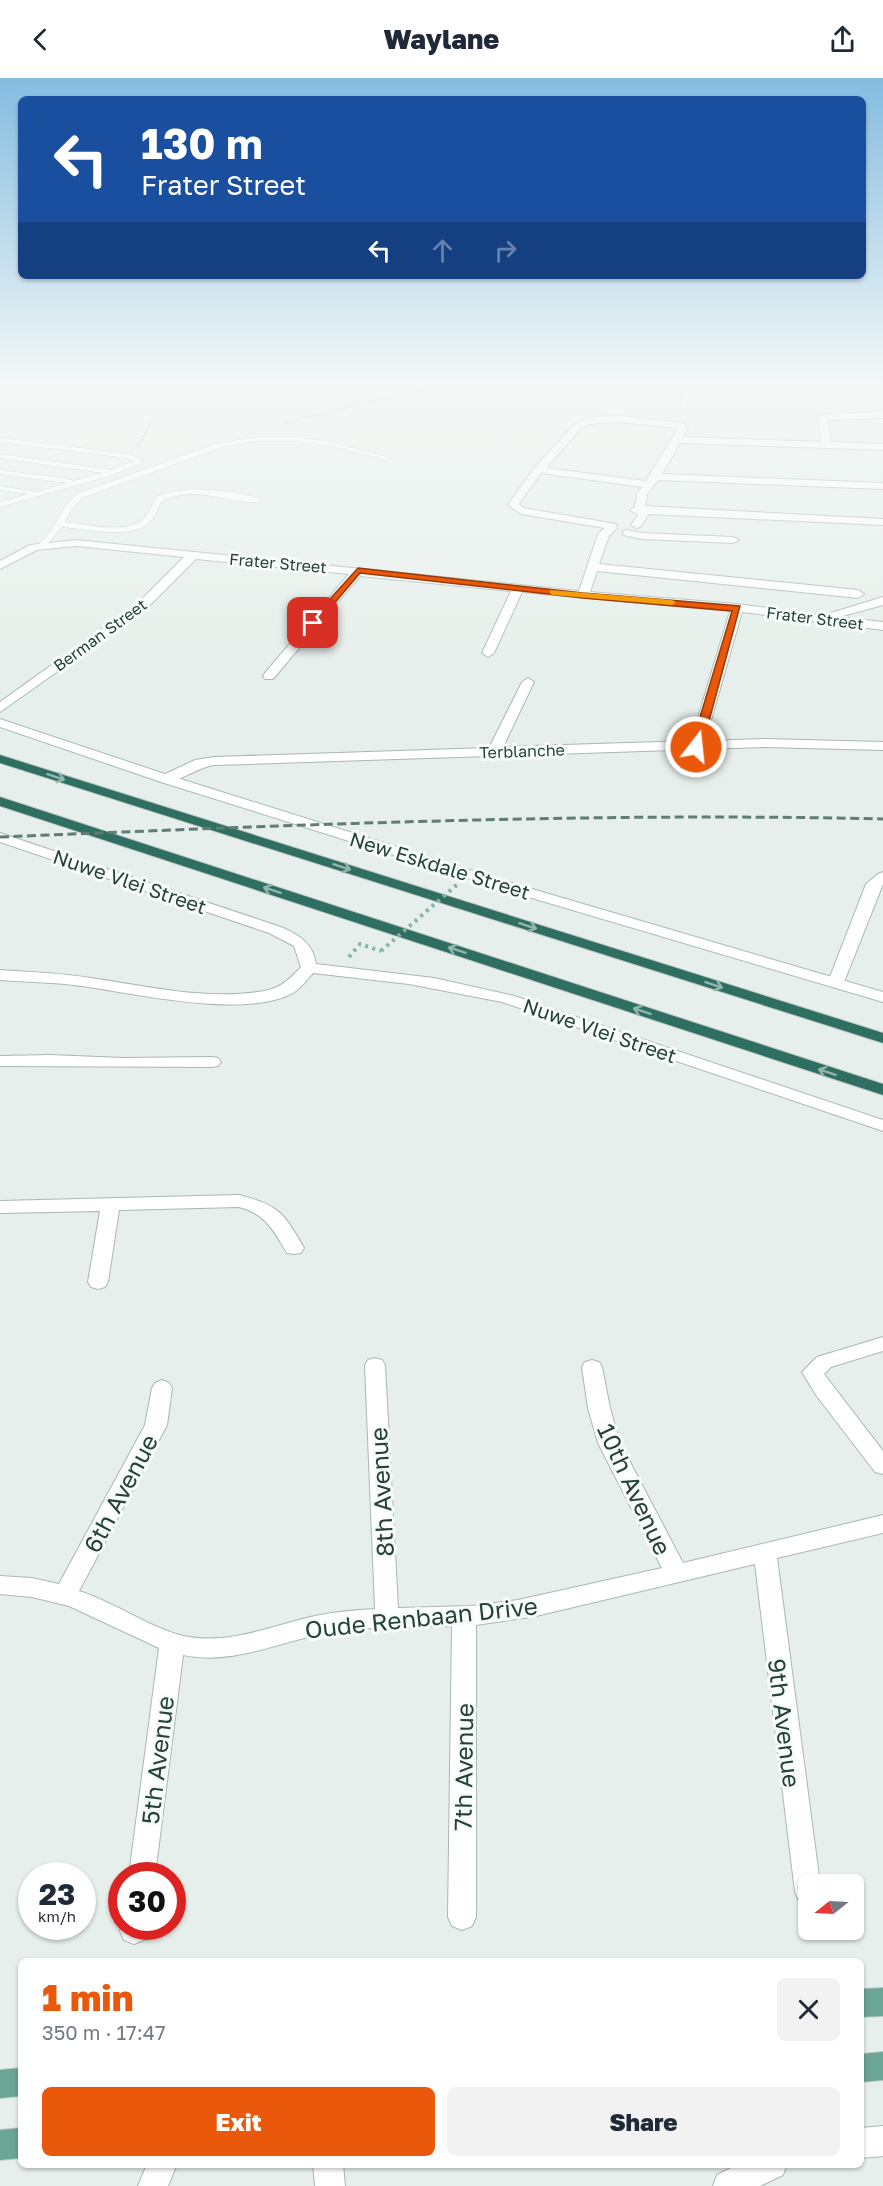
<!DOCTYPE html>
<html lang="en">
<head>
<meta charset="utf-8">
<style>
  body { margin:0; font-family:"Golos Text",sans-serif; background:#f2f2f3; color:#1f2937; height:100vh; display:flex; flex-direction:column; font-size:22px; white-space:nowrap }
  * { box-sizing:border-box; margin:0 }
  p { font-size:20px; color:#747a83 }
  .icon { flex:none; width:33px; height:33px; fill:none; stroke:currentColor; stroke-width:2; stroke-linecap:round; stroke-linejoin:round }
  .map { position:relative; flex:1; overflow:hidden }
  .panel { position:absolute; left:18px; top:1880px; width:846px; height:210px; display:flex; flex-direction:column; background:#fff; border-radius:9px; box-shadow:0 2px 4px #0004 }
  .panel>* { flex:none }
  .banner { position:absolute; left:18px; top:18px; width:848px; height:183px; border-radius:9px; box-shadow:0 2px 4px #0004; background:#1a4fa0; color:#fff; overflow:hidden }
  .needle { width:39px; rotate:252deg }
  .tools { position:absolute; left:798px; top:1796px; display:grid; gap:12px }
  .tools a { display:grid; place-items:center; width:66px; height:66px; border-radius:9px; background:#fff; box-shadow:0 2px 4px #0004; font-size:30px }
  .speed { position:absolute; left:18px; top:1784px; display:flex; gap:12px; font-size:30px; font-weight:700; text-align:center }
  .speed>* { display:grid; place-content:center; width:78px; height:78px; border-radius:50%; background:#fff; box-shadow:0 2px 4px #0004; line-height:1 }
  .speed small { font-size:15px; font-weight:400 }
  .speed .limit { border:9px solid #d22; background:#fff; color:#111 }
  .pin { position:absolute; display:grid; place-items:center; width:51px; height:51px; color:#fff; margin:-26px; border-radius:12px; box-shadow:0 3px 9px #0006 }
  .me { position:absolute; width:66px; margin:-33px; rotate:16deg; stroke-linejoin:round; filter:drop-shadow(0 0 4px #0008) }
  .turn { display:flex; align-items:center; gap:21px; height:126px; padding:0 24px; font-size:27px }
  .turn .icon { width:78px; height:78px; stroke-width:2.5 }
  .turn b { display:block; font-size:42px; line-height:51px }
  .lanes { display:flex; align-items:center; height:57px; padding:0 24px; background:#0003; justify-content:center; gap:30px; direction:ltr }
  .lanes .off { opacity:.35 }
  .round { display:grid; place-items:center; flex:none; width:63px; height:63px; border-radius:9px; background:#f2f2f3 }
  .head { display:flex; align-items:center; justify-content:space-between; height:102px; padding:0 24px }
  h1 { font-size:36px; font-weight:800; line-height:45px; color:#ea580c }
  .button { display:flex; gap:12px; margin-top:auto; padding:12px 24px }
  .button a { flex:1; height:69px; border-radius:9px; background:#ea580c; color:#fff; font-size:24px; font-weight:800; line-height:69px; text-align:center }
  .button a+a { background:#f2f2f3; color:#1f2937 }
  header { display:flex; justify-content:space-between; align-items:center; height:78px; padding:0 24px; background:#fff; font-size:27px; font-weight:800 }
  .map>svg:first-child { display:block }
</style>
</head>
<body>
<header><svg class="icon" aria-label="back" viewBox="0 0 24 24"><path d="M15 5l-7 7 7 7"/></svg>Waylane<svg class="icon" aria-label="share" viewBox="0 0 24 24"><path d="M12 15V3M7 8l5-5 5 5M5 13v7h14v-7"/></svg></header>
<div class="map">
<svg width="883" height="2108" viewBox="0 0 883 2108">
  <rect width="100%" height="100%" fill="#e6efeb"/>
  <g fill="none" stroke-linecap="round" stroke-linejoin="round">
    <defs>
      <path id="lane" d="M258 359H295L331 364 391 380 387 382 331 368 295 363H258L222 369 82 420 72 431 65 444C84 446 130 457 144 440 150 435 152 426 156 419 188 405 227 413 261 420V424C227 427 199 406 162 423 158 429 156 438 150 444 133 462 85 451 62 449L45 469 38 467 53 450 64 430 76 416 218 365Z
        M0 360 129 376 144 383 116 396 0 429V424L28 416 0 412V408L37 414 67 405 0 396V392L69 401 73 403 103 395 0 380V376L111 392 134 383 127 380 0 364Z"/>
      <path id="street" d="M883 334V340L828 342 831 364 883 366V372L680 365 662 396 883 405V411L658 402 647 416 645 428 883 441V447L649 436 640 449 636 450 631 447 638 437 630 432 635 429 637 416 642 409 541 395 519 426 524 430 616 446 617 450 609 458 599 486 858 512 864 516 858 520 597 493 590 514 737 526 824 537 883 519V527L839 539 883 544V552L742 534 705 663 765 661 883 664V672L765 669 214 687C198 689 175 707 161 704L159 701 161 698 195 682 214 679 489 670 522 604 528 600 534 604 503 669 691 663 730 533 522 514 494 575 488 579 482 575 511 513 360 498 273 601H265L263 598 265 595 349 496 196 481 146 531 0 634V624L138 525 184 479 76 468 37 472 0 491V483L30 467 76 462 579 513 598 456 605 450 521 436 508 427 534 390 576 345 595 339 619 338 683 345 688 350 683 359 821 364 818 341 824 336ZM619 344 678 350 646 403 546 390 582 349 596 345Z
        M627 452 642 455 733 459 739 462 733 465 642 461 623 457V453Z
        M0 755 281 849C299 857 313 865 316 886L434 900 514 918 883 1042V1053L502 924 409 906 313 895C307 902 301 910 293 915 242 942 131 914 74 907 49 904 25 904 0 902V892C30 894 61 895 91 900 146 908 208 923 264 913 281 910 290 901 301 889L294 868 269 855 0 764Z
        M883 794V806L844 904 836 909 830 907 828 904 866 806 878 796Z
        M50 977 123 980 212 979 218 980 221 984 218 988 212 989 0 988V978Z
        M239 1117C279 1127 284 1135 304 1170L301 1175 294 1176 287 1175C273 1152 266 1136 239 1129L119 1132 108 1204 105 1209 98 1211 91 1209 88 1204 100 1133 0 1135V1123Z
        M883 1259V1273L831 1289 824 1296 883 1373V1396L875 1394 816 1317 802 1294 817 1279Z
        M375 1280 382 1282 385 1287 398 1530 472 1528 518 1522 662 1490 598 1365 588 1330 582 1289 585 1284 592 1282 599 1284 602 1289 610 1330 620 1365 683 1485 883 1437V1455L777 1480 820 1806H808V1826L799 1823 795 1814 755 1486 536 1538 476 1547V1839L472 1848 462 1852 452 1848 448 1839 452 1548C412 1549 372 1548 332 1554 282 1562 234 1588 183 1577L155 1797H129L159 1570 69 1528 32 1519 0 1516V1498L32 1500 59 1506 145 1347 152 1310 155 1305 162 1302 169 1305 172 1310 167 1347 79 1513C115 1524 156 1554 189 1559 233 1566 273 1547 315 1538 335 1534 355 1532 375 1531L365 1287 368 1282Z
        M122 1848H149L144 1862 134 1866 124 1862 120 1853Z
        M883 2048V2078L861 2080V2050Z
        M147 2086H177L168 2108H138Z
        M313 2086H343L345 2108H315Z
        M739 2086H787L783 2097 760 2108H713L717 2097Z"/>
      <path id="secondary" d="M0 641 171 698 515 806 883 914V924L505 812 161 704 0 649Z"/>
      <path id="primary" d="M883 1910V1938L861 1939V1911Z
        M883 1974V2002L861 2004V1976Z
        M21 1990V2018L0 2020V1992Z
        M21 2050V2080L0 2082V2052Z"/>
      <path id="highway" d="M0 677 883 955V965L0 685Z
        M0 719 883 1006V1017L0 728Z"/>
    </defs>
    <!-- lane casing -->
    <use href="#lane" stroke="#a8b8b2" stroke-width="1"/>
    <!-- street casing -->
    <use href="#street" stroke="#a8b8b2" stroke-width="2"/>
    <!-- secondary casing -->
    <use href="#secondary" stroke="#a4bbb3" stroke-width="2"/>
    <!-- primary casing -->
    <use href="#primary" stroke="#c2cac8" stroke-width="2"/>
    <!-- highway casing -->
    <use href="#highway" stroke="#c2cac8" stroke-width="2"/>
    <!-- path-far1 -->
    <path stroke="#86b3a5" stroke-width="2" stroke-dasharray="1.5 2" stroke-linecap="butt" d="M680 331 684 304
      M283 345 456 304
      M138 368 175 304"/>
    <!-- path -->
    <path stroke="#86b3a5" stroke-width="4" stroke-dasharray="3 4.5" stroke-linecap="butt" d="M349 879 360 866 381 873"/>
    <!-- lane -->
    <use href="#lane" fill="#fff" fill-rule="evenodd"/>
    <!-- street -->
    <use href="#street" fill="#fff" fill-rule="evenodd"/>
    <!-- secondary -->
    <use href="#secondary" fill="#fff" fill-rule="evenodd"/>
    <!-- primary -->
    <use href="#primary" fill="#6aa596" fill-rule="evenodd"/>
    <!-- highway -->
    <use href="#highway" fill="#2f6f62" fill-rule="evenodd"/>
    <!-- rail -->
    <path stroke="#5f7d75" stroke-width="3" stroke-dasharray="9 4.5" stroke-linecap="butt" d="M0 759C294 747 588 734 883 741"/>
    <!-- path-bridge -->
    <path stroke="#86b3a5" stroke-width="4" stroke-dasharray="3 4.5" stroke-linecap="butt" d="M381 873 460 804"/>
  </g>
  <!-- one-way arrows -->
  <defs><path id="oneway-shaft" d="M-6 0H5M1.5-3L5.5 0L1.5 3" fill="none" stroke-width="1.6" stroke-linecap="round" stroke-linejoin="round" transform="scale(1.5)"/></defs>
  <g stroke="#93b5ae">
    <use href="#oneway-shaft" transform="translate(56 699) rotate(18)"/>
    <use href="#oneway-shaft" transform="translate(342 789) rotate(18)"/>
    <use href="#oneway-shaft" transform="translate(272 812) rotate(-162)"/>
    <use href="#oneway-shaft" transform="translate(528 848) rotate(18)"/>
    <use href="#oneway-shaft" transform="translate(457 872) rotate(-162)"/>
    <use href="#oneway-shaft" transform="translate(714 907) rotate(18)"/>
    <use href="#oneway-shaft" transform="translate(642 933) rotate(-162)"/>
    <use href="#oneway-shaft" transform="translate(827 994) rotate(-162)"/>
  </g>
  <!-- sky -->
  <linearGradient id="sky" x2="0" y2="1"><stop stop-color="#84bce0"/><stop offset="0.51" stop-color="#f4f8f6"/><stop offset="1" stop-color="#f4f8f6" stop-opacity="0"/></linearGradient>
  <rect width="883" height="599" fill="url(#sky)"/>
  <!-- route -->
  <path fill="#ea580c" stroke="#983908" stroke-width="1.5" d="M358 490 583 515 740 528 702 669 696 672 691 669 732 533 583 520 360 495 316 547H310V543Z"/>
  <!-- slow -->
  <path fill="#f59e0b" d="M550 512 672 522 676 524 672 527 553 517 550 516Z"/>
  <g text-anchor="middle" dominant-baseline="central" stroke-width="6" stroke-linejoin="round" paint-order="stroke">
    <!-- far-street labels -->
    <g font-size="16" fill="#24423a" stroke="#f7fbf9">
      <text transform="translate(278 485) rotate(5)">Frater Street</text>
      <text transform="translate(815 540) rotate(7)">Frater Street</text>
      <text transform="translate(100 557) rotate(-36)">Berman Street</text>
      <text transform="translate(522 673) rotate(-2)">Terblanche</text>
    </g>
    <!-- street labels -->
    <g font-size="20" fill="#24423a" stroke="#f7fbf9">
      <text transform="translate(440 787) rotate(17)">New Eskdale Street</text>
      <text transform="translate(130 803) rotate(19)">Nuwe Vlei Street</text>
      <text transform="translate(600 952) rotate(19)">Nuwe Vlei Street</text>
    </g>
    <!-- near-street labels -->
    <g font-size="24" fill="#24423a" stroke="#f7fbf9">
      <text transform="translate(635 1411) rotate(65)">10th Avenue</text>
      <text transform="translate(381 1414) rotate(-93)">8th Avenue</text>
      <text transform="translate(120 1415) rotate(-62)">6th Avenue</text>
      <text transform="translate(421 1539) rotate(-6)">Oude Renbaan Drive</text>
      <text transform="translate(785 1645) rotate(83)">9th Avenue</text>
      <text transform="translate(157 1682) rotate(-83)">5th Avenue</text>
      <text transform="translate(463 1689) rotate(-89)">7th Avenue</text>
    </g>
  </g>
</svg>
<div class="tools">
<a><svg class="needle" viewBox="-14 -14 28 28"><path d="M0-13l5 13h-10z" fill="#e53935"/><path d="M0 13l5-13h-10z" fill="#747a83"/></svg></a>
</div>
<div class="speed"><div>23<small>km/h</small></div><div class="limit">30</div></div>
<div class="pin" style="left:313px;top:545px;background:#d93025"><svg class="icon" aria-label="arrive" viewBox="0 0 24 24"><path d="M6 21V4h12l-3 4 3 4H6"/></svg></div>
<svg class="me" style="left:696px;top:669px" viewBox="-20 -20 40 40"><circle r="17" fill="#ea580c" stroke="#fff" stroke-width="3"/><path d="M0-11L8 9 0 5-8 9z" fill="#fff"/></svg>
<div class="banner">
<div class="turn"><svg class="icon" aria-label="left" viewBox="0 0 24 24"><path d="M17 20v-9H6M10 6l-5 5 5 5"/></svg><div><b>130 m</b>Frater Street</div></div>
<div class="lanes"><svg class="icon" aria-label="left" viewBox="0 0 24 24"><path d="M17 20v-9H6M10 6l-5 5 5 5"/></svg><svg class="icon off" aria-label="ahead" viewBox="0 0 24 24"><path d="M12 20V5M6 11l6-6 6 6"/></svg><svg class="icon off" aria-label="right" viewBox="0 0 24 24"><path d="M7 20v-9h11M14 6l5 5-5 5"/></svg></div>
</div>
<section class="panel">
<div class="head"><div><h1>1 min</h1><p>350 m · 17:47</p></div><a class="round"><svg class="icon" aria-label="close" viewBox="0 0 24 24"><path d="M6 6l12 12M18 6L6 18"/></svg></a></div>
<div class="button"><a>Exit</a><a>Share</a></div>
</section>
</div>
</body>
</html>
